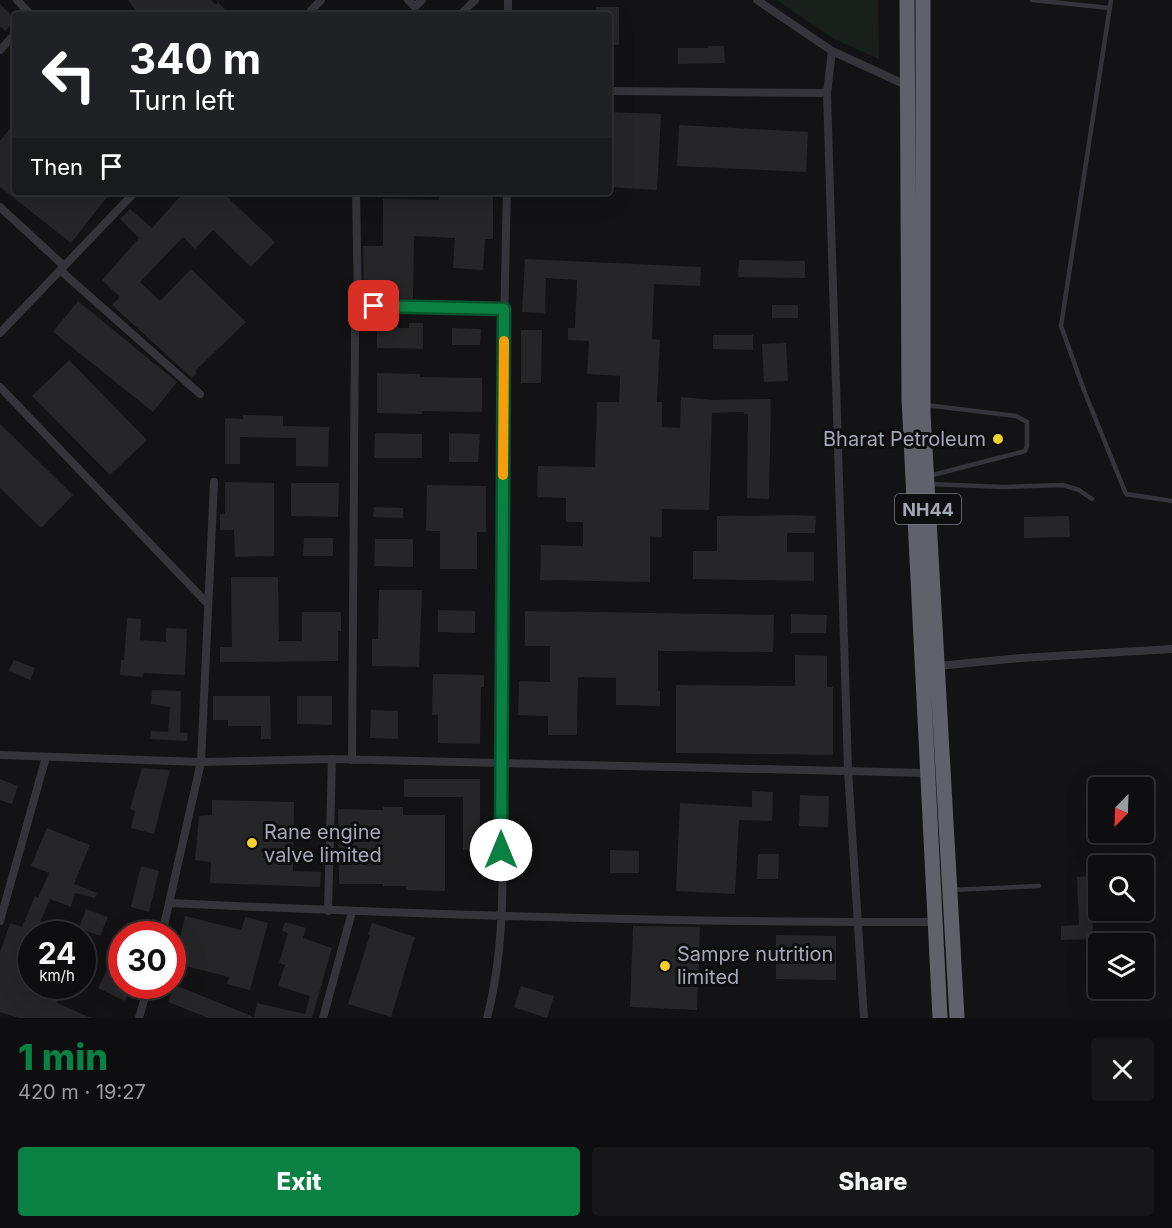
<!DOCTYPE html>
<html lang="en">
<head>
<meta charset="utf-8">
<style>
  body { margin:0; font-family:Inter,sans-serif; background:#171719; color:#f1f3f6; height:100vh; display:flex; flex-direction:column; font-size:22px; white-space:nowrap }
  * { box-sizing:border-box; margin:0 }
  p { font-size:20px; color:#9b9c9f }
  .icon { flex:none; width:33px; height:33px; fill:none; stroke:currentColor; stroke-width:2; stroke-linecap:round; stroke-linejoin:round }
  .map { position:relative; height:1018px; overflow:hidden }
  .panel { display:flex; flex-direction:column; background:#0e0e10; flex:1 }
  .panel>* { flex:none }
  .guide { position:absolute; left:12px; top:12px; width:600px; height:183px; border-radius:6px; box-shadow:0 6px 24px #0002,0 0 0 2px #2e2e30; background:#202124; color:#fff; overflow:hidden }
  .needle { width:39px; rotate:203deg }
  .tools { position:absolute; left:1088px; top:777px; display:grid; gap:12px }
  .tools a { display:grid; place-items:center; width:66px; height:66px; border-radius:6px; background:#0e0e10; box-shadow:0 6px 24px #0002,0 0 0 2px #2e2e30; font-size:30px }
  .speed { position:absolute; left:18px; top:921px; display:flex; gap:12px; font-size:30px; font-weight:700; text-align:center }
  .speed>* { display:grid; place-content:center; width:78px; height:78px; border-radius:50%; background:#0e0e10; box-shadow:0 6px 24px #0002,0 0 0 2px #2e2e30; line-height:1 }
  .speed small { font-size:15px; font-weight:400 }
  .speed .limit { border:9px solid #d22; background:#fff; color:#111 }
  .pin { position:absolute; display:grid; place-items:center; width:51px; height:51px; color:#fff; margin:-26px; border-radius:12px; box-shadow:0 3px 9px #0006 }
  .me { position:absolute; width:66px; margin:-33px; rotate:0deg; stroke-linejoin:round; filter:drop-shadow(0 0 4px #0008) }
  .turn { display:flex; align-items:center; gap:21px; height:126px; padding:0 18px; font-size:27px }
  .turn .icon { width:78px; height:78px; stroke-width:2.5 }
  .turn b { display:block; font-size:42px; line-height:51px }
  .then { display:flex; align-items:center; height:57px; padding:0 18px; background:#0003; gap:12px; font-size:22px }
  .round { display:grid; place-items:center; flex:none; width:63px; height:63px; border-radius:6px; background:#171719 }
  .headline { display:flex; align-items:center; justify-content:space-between; height:102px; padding:0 18px }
  h1 { font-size:36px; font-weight:800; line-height:45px; color:#0b8043 }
  .action { display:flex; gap:12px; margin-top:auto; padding:12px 18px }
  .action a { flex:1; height:69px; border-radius:6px; background:#0b8043; color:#fff; font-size:24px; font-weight:800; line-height:69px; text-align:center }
  .action a+a { background:#171719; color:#f1f3f6 }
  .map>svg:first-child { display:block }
</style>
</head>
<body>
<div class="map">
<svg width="1172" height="1018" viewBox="0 0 1172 1018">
  <rect width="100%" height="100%" fill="#131315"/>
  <!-- green -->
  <path fill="#19201b" d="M777 0H878L879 59 834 39Z"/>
  <!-- building -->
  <path fill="#262629" d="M128 0H211L216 5 218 2 230 15H139Z
    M0 4 15 19V21L5 31 0 26Z
    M596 7H619V45H609V15H596Z
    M708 46H724L725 63 678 64V48H708Z
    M609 112 661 114 657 190 609 187Z
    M15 122V192H111L71 243 0 187V141Z
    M679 125 808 132 806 172 677 166Z
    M184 192H222L275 242 251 267 213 230 195 249 183 237 140 282 160 301 191 269 246 322 195 371 197 373 192 378 112 305 120 297 102 280 139 238 120 219 130 209 152 228Z
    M439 192H493V239H485L483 270 453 268 455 238 414 236 413 299 364 298 363 246H383V199L439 200Z
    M525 259 701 267 700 286 654 284 652 339 660 340 657 402H662V427L680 428 681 397 712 400 771 399 769 499 747 498 748 414H744V412L712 413 709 510 662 509V537L650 536V582L540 580 541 545 583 546V522H566V498L537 497 538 466 595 467 597 402H619L620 376 587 374 589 341 568 340V328H575L577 280 546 278 545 313 522 312Z
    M739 260 805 261V278L738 277Z
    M78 301 177 382 153 412 53 332Z
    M772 305H798V318H772Z
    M409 323H423V349L377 348V328H409Z
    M452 328 481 329 480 345H452Z
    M521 330H542L541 383H521Z
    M713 335H753V350L713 349Z
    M786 343 788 381 764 382 762 344Z
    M69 360 147 440 110 475 32 396Z
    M377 373 420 374V377L482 378V412L422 411V414L377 413Z
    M243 415 283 416V426L329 427 328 467 296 466V438L240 437V464H225V418L243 419Z
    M0 424 73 495 41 528 0 488Z
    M375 433 422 434V458H374Z
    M449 433 480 434 478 462H449Z
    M225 482 274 483V556L235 557 234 530H220V514H225Z
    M291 483H339L338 517 291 516Z
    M427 485 486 486V532H477V569H440V531H426Z
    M374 507 403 508V518L373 517Z
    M793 515 816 516 815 533H787V552H814V581L693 579V551H717V516Z
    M1069 516 1070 537 1024 538V517Z
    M304 538H333V556H303Z
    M375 539H413V567L374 566Z
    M231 577H278L279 641H302V612H341V631H338V661L220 662V647H232Z
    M379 590H422L419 667 372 666V639H378Z
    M438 610 475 611V633L438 632Z
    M525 611 774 615 773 652 658 651V691H660V706L616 705V678L578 677 577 735H548V716L518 715 519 681 550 682V646H525Z
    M791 614 827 615 826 633H791Z
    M127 618 141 619 140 640 166 642V628L187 629 185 675 144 673 143 677 120 675 121 660H124Z
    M795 655 827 656V687H833V755L676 753V685L795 686Z
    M14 660 35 668 30 680 9 671Z
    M433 674 484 675V687H481L480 744 438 743V715H432Z
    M152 690 181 691 180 733H188L187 741 150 739 151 731 168 732 170 707 151 704Z
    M213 696H270L271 739H261V726H228V720H213Z
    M297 696H332V725L297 724Z
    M371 710 398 711V739L370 738Z
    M142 768 170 770 154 834 131 828 135 811 130 809Z
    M0 779 18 786 12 804 0 800Z
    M404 779H480V850H463V797H404Z
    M752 791 773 792 772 821 739 820 735 894 676 891 680 803 752 807Z
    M800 795 829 796 828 827 799 826Z
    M212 800 294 802 293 871 321 872 320 887 210 883 211 862 195 860 199 816 212 815Z
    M383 807H403V815H445V891L406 890V886H383V884H339L338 809 383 810Z
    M47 828 90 845 74 884 97 893 95 898 75 893 71 907 50 899 35 934H32V986H63L57 1003 91 1018H19L0 1012V952L10 923 22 927 35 896 38 898 49 873 31 866Z
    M610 850 639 851V873H610Z
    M758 854H779L778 879H757Z
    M141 866 159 871 149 912 131 907Z
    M1091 876 1093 939 1061 940V926L1079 925 1077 877Z
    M86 909 108 917 100 936 79 928Z
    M185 916 241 930 245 917 268 923 250 990 227 984 229 977 174 963Z
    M285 922 306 928 303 938 332 948 312 1018H208L168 1002 175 985 254 1017 257 1003 305 1014 310 996 278 986 285 965 279 963 288 933 282 931Z
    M127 923 156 933V934H123Z
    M372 923 415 937 391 1017 348 1004 370 935 368 934Z
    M633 926 700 927 697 1010 630 1007Z
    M776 935 836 936V980L776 979Z
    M109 966 122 972V986H132L125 1001 98 988Z
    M521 986 554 996 547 1018 514 1007Z"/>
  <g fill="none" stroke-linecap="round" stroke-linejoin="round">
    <!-- lane -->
    <path stroke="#34343a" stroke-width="4.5" d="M1032 0 1110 8
      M1111 0 1061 326 1085 393 1126 494 1172 501
      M926 405 1016 416 1027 422V446L1025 451 929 476
      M929 484 1005 487 1063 485 1079 490 1092 499
      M951 890 1039 886"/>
    <!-- street -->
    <path stroke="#34343a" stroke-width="8" d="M17 0 31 15
      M408 0 415 7 422 0
      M508 0V15
      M757 0 832 51 906 85
      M307 15 321 0
      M460 15 475 0
      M0 50 15 34
      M609 91 827 93 832 51
      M827 93 848 770 864 1018
      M356 192 358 305
      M0 207 64 266
      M60 270 200 394
      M0 333 135 192
      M0 387 208 604
      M937 666 1021 658 1172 649
      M0 755 201 762 332 759 927 773
      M352 760 355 328 358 305 504 309
      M170 903C424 915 680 923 934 922
      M328 911 332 759
      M0 921 46 757
      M162 934 201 762 214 482
      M139 1018 148 986
      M323 1018 352 912
      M487 1018C511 926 500 827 500 733 502 553 502 372 507 192"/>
    <!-- highway -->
    <path stroke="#60616b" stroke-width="15" d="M907 0 909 399 940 1018
      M923 0V413L957 1018"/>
  </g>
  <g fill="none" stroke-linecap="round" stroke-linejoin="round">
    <defs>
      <path id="route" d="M374 306 504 309 501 850"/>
    </defs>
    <!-- route casing -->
    <use href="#route" stroke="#07532c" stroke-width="15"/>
    <!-- route -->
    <use href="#route" stroke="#0b8043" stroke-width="10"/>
    <!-- slow -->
    <path stroke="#f59e0b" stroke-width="10" d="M503 475 504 341"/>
  </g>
  <!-- markers -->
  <g fill="#f5d12b" stroke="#0e0e10" stroke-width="2">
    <circle cx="998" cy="439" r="6"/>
    <circle cx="252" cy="843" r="6"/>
    <circle cx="665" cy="966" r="6"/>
  </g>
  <g text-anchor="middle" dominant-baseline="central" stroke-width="6" stroke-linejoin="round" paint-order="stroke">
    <!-- shield labels -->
    <rect fill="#0e0e10" stroke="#777984" stroke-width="1.5" x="895" y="494" width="66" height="30" rx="4.5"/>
    <g font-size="18" font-weight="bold" fill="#a4a7b5">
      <text x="928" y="509">NH44</text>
    </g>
    <!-- poi labels -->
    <g font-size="20" fill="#a4a7b5" stroke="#0e0e10" text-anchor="start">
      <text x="986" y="439" text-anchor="end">Bharat Petroleum</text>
      <text x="264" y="832">Rane engine<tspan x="264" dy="23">valve limited</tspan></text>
      <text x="677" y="954">Sampre nutrition<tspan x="677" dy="23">limited</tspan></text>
    </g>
  </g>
</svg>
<div class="tools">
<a><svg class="needle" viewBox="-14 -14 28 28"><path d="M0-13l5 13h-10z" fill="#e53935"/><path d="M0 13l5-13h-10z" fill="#9b9c9f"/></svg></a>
<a><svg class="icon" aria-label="search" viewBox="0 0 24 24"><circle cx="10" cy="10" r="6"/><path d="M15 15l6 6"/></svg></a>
<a><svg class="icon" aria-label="layers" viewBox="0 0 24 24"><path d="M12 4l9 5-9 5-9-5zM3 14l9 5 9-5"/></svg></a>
</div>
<div class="speed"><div>24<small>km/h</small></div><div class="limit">30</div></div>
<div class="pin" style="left:374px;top:306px;background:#d93025"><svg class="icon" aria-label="arrive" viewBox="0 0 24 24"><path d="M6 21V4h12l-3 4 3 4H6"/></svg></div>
<svg class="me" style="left:501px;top:850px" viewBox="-20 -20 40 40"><circle r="19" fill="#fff"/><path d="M0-13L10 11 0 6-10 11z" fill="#0b8043"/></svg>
<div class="guide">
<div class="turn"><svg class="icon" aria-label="left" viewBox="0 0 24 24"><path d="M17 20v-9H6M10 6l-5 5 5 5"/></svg><div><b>340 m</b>Turn left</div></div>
<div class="then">Then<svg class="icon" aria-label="arrive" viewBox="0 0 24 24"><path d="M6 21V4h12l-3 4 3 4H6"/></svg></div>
</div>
</div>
<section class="panel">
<div class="headline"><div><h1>1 min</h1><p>420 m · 19:27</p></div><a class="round"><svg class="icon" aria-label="close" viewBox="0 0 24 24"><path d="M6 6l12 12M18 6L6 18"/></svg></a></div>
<div class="action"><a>Exit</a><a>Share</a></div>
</section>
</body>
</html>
